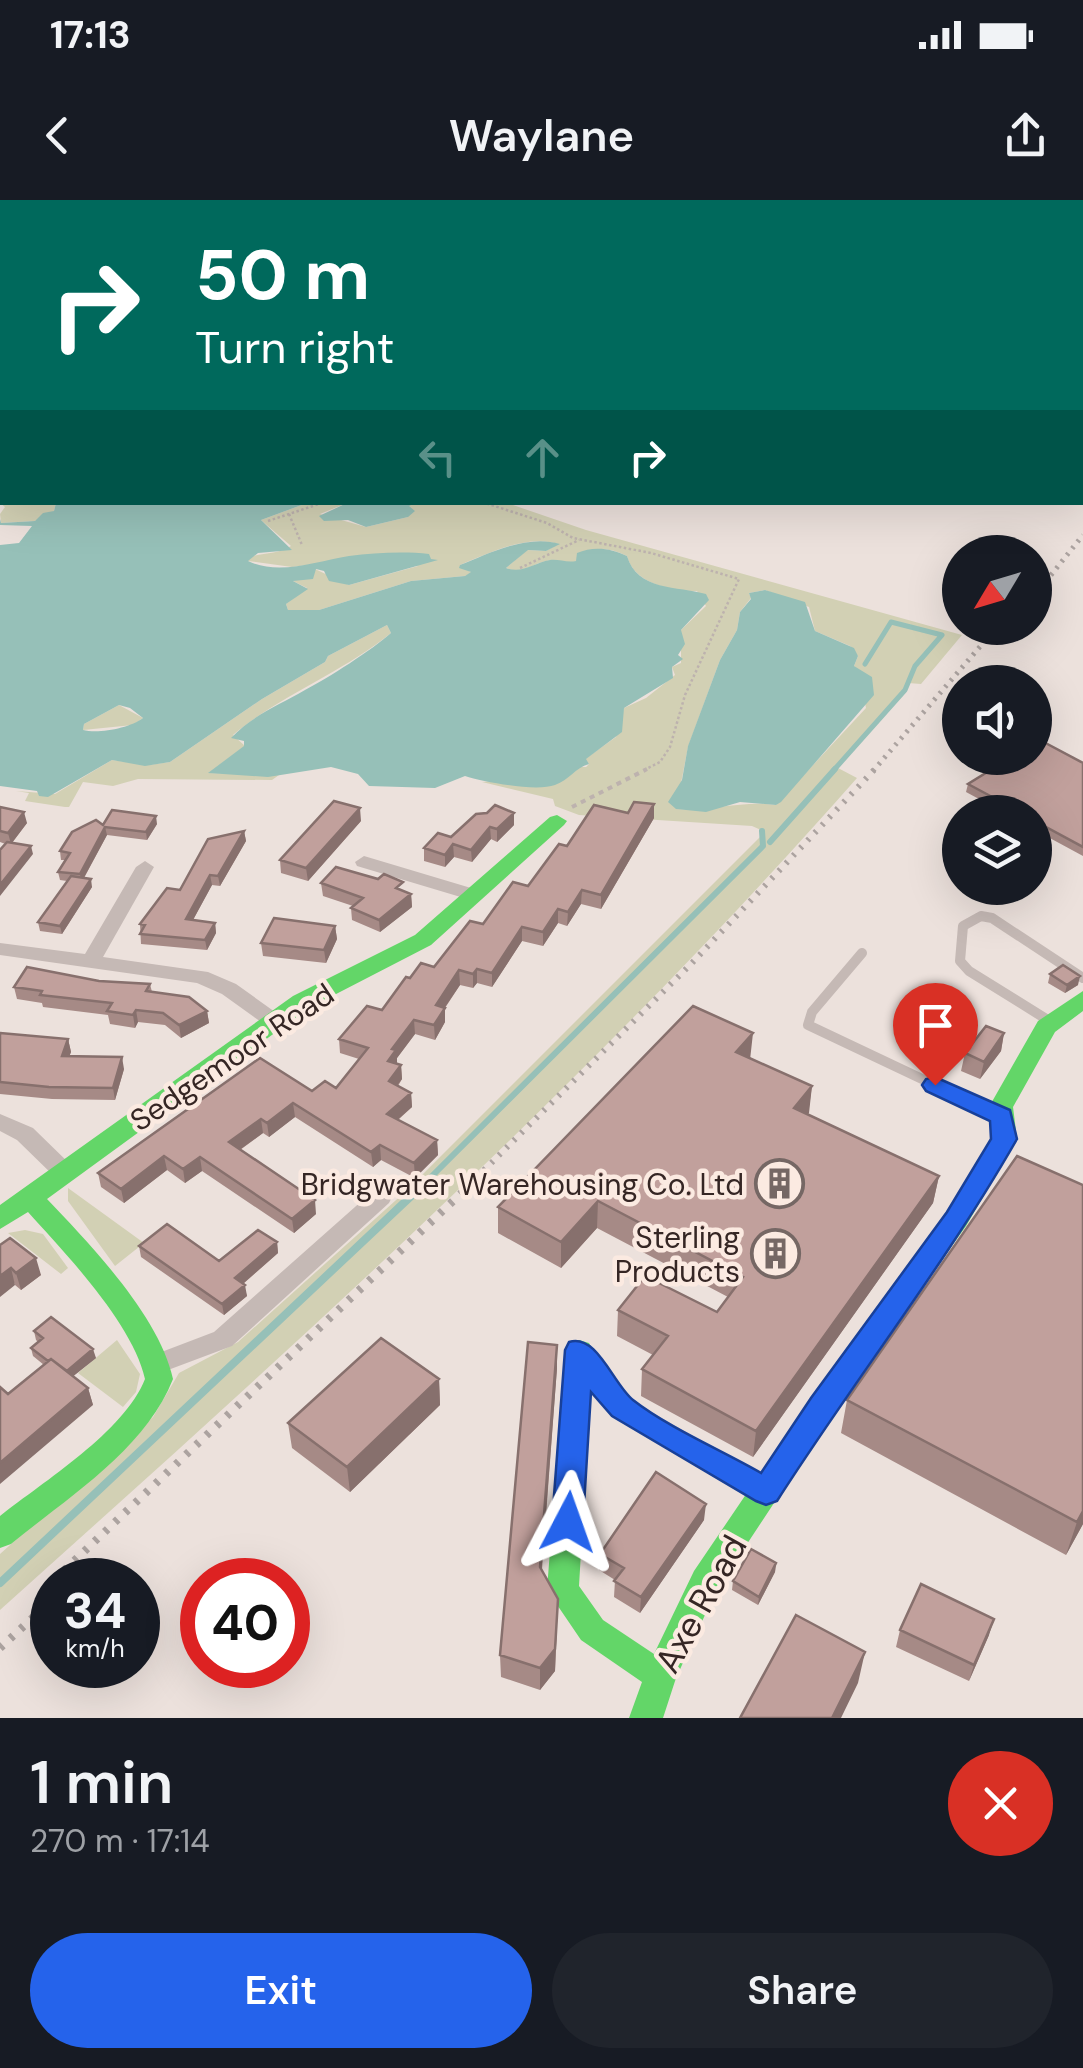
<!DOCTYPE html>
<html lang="en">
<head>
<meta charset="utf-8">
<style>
  body { margin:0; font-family:"DM Sans",sans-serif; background:#20242c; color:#f1f3f6; height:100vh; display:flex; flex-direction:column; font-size:38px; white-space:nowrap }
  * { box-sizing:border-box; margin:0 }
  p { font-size:32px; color:#9ea1a6 }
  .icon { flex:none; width:55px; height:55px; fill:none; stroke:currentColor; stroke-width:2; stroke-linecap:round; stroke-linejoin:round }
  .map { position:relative; height:1518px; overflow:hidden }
  .details { display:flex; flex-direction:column; background:#171b24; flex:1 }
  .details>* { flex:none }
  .top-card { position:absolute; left:0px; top:0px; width:1085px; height:305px; box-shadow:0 10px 40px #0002; background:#00695c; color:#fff; overflow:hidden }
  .needle { width:65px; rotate:232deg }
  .tools { position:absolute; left:942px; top:335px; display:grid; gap:20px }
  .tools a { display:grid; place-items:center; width:110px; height:110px; border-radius:50%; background:#171b24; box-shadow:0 10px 40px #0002; font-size:50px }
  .speed { position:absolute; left:30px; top:1358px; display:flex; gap:20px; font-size:50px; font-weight:700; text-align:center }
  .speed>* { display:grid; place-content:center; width:130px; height:130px; border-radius:50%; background:#171b24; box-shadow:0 10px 40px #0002; line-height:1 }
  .speed small { font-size:25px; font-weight:400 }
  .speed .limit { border:15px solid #d22; background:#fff; color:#111 }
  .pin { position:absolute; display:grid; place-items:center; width:85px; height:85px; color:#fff; margin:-102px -42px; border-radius:50% 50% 50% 0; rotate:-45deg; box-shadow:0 0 10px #0007 }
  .pin .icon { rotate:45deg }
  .me { position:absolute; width:110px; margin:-55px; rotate:4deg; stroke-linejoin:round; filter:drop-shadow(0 0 8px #0008) }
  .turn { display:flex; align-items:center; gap:35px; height:210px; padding:0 30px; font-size:45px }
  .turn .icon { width:130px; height:130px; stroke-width:2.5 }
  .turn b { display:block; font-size:70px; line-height:85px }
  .lanes { display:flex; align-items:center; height:95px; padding:0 30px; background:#0003; justify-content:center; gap:50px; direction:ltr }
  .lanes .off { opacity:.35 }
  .round { display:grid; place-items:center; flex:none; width:105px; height:105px; border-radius:52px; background:#20242c }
  .headline { display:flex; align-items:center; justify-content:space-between; height:170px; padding:0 30px }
  h1 { font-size:60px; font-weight:600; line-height:75px }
  .action { display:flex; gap:20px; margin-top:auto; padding:20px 30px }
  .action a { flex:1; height:115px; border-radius:60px; background:#2563eb; color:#fff; font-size:40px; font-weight:600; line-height:115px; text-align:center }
  .action a+a { background:#20242c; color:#f1f3f6 }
  .status { display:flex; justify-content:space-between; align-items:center; height:70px; padding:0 50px; background:#171b24; direction:ltr }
  .status svg { height:28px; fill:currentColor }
  header { display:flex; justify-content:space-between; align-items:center; height:130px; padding:0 30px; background:#171b24; font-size:45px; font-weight:600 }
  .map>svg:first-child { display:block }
</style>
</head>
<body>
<div class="status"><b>17:13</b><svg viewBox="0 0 49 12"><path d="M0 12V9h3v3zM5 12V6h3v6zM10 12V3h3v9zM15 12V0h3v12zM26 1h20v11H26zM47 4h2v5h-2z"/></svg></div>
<header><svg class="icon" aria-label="back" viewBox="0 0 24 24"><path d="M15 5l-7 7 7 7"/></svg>Waylane<svg class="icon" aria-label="share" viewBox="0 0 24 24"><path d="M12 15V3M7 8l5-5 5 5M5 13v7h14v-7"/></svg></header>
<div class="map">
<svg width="1083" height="1518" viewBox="0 0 1083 1518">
  <rect width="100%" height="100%" fill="#ece1dc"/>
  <!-- green -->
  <path fill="#d2d0b4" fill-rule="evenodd" d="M2 198V302L56 303 54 311 35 321 1 323 0 314 5 307 0 303Z
    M307 303H347L320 314 366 327 408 317 409 305 415 303H507L586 330 962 435 921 484 908 483 838 568 857 578C594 877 295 1145 0 1410V1354L153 1217 179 1173 238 1142 405 992 760 637 761 630 752 626 579 615 555 606 553 599 482 582C521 578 544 595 579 567H586L589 564 585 559 616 537 624 508 646 498 675 475 672 467 681 463V430L706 406 697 391C671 391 634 384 627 356 603 344 594 350 576 361 569 366 560 360 552 360 535 361 523 376 506 368L527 350 546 351 558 344C527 334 489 353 460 365L472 373 465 376 411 381 319 410H288L286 404 307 388 293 381 315 369 349 385 418 366 391 354 292 367 248 361 246 358C262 352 278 355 291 346L261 320ZM765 390 809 407 815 431 850 446 858 456 854 466 859 472 866 508 776 605C741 600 711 612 676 609L688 547 720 460 737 430 740 412 751 398 749 393Z
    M387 425 391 433C342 473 282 494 233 535L245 546 209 573 279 575 272 580 138 579 113 586 83 582 69 607H65L25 601 29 593 16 591 55 594 112 560 149 565 170 562 262 499 325 462 328 456Z
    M119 505 143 518 133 525 83 530 84 524Z
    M68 988 144 1043 115 1066 68 1001Z
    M25 1030 43 1034 68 1068 61 1074 8 1033Z
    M117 1140 140 1174 136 1192 123 1207 78 1173Z"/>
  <!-- water -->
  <path fill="#96c0b8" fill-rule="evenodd" d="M56 303H307L261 320 292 350 258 353 248 361C279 376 317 361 349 356 374 353 403 351 429 354L431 359 438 360 349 385 329 381 324 371 316 369 313 379 293 381 308 389 286 404 288 410H319L411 381 465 376 471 372 459 368 460 365C490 353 527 334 560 344L546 351 528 350 506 368C523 374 533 363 550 360 559 359 567 363 576 361L577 353C593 346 611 348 627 356 637 391 678 386 706 394L709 400 681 430 685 444 678 455 683 459 672 467 673 478 624 508 622 532 586 559 589 564C575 568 569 580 555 585 536 592 484 582 465 576L435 588 369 586 358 574 331 567 268 577 208 573 244 546V541L231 538C253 515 279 505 305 490 328 478 372 450 391 433L387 425 328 456 325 462 262 499 170 562 145 566 112 560 48 597 39 596 37 591 0 586V345L19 343 32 326 0 325V319L1 323 35 321 43 313 54 311ZM119 505 130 508 143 518C130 528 99 534 83 530L84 524Z
    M347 303H415L409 306 415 311 408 317 366 327 348 320 324 321 319 316Z
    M765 390 805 402 815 431 854 448 858 456 854 466 872 477 874 495 781 602 776 605 740 602 706 612 676 609 668 602 682 580 688 546 720 460 737 430 740 412 751 399 749 393Z"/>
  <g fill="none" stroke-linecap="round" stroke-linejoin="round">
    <!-- stream-far3 -->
    <path stroke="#96c0b8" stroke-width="4" d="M243 2 249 0"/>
    <!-- stream-far2 -->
    <path stroke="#96c0b8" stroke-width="5" d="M833 571 905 490 915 466 942 435 891 422 865 464"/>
    <!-- stream-far1 -->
    <path stroke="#96c0b8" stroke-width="6" d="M770 642 835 569
      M423 985 763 646 762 631"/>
    <!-- stream -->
    <path stroke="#96c0b8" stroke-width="8" d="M0 1383 425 983"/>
    <!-- path-far1 -->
    <path stroke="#bdb2ae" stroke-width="2.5" stroke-dasharray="2.5 2.5" stroke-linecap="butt" d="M482 302 547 323 573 338 651 353 739 379 685 495 670 547 660 562 642 571
      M289 314 302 345
      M268 321 325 302
      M520 368 579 340"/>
    <!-- path -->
    <path stroke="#bdb2ae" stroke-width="4" stroke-dasharray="5 5" stroke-linecap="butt" d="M572 607 647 569"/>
    <!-- lane -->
    <path stroke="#c5b9b5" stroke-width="10" d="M862 753 812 812 808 825 996 914
      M1051 822 969 771 960 761 963 726 981 716 992 718 1083 778"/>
    <!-- street -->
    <path fill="#c5b9b5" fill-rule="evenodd" d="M552 0H579L580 2H554Z
      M798 0H812L813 2H800Z
      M0 99 2 100V106L0 107Z
      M1082 236H1083V245H1082Z
      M364 656 481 691 484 695 474 701 357 666 355 662Z
      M145 661 154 667 103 757 208 772 236 784 282 817 285 822 282 827H268L222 794 197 783 0 755V743L85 754 136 667Z
      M0 914 33 928 73 967 76 973 73 979H57L17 940 0 931Z
      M381 988 389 991 392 997 389 1003 232 1146 160 1173 151 1170 148 1163 151 1156 214 1132 373 991Z
      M582 1145 591 1148 631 1200 775 1284 779 1292 775 1300 766 1304 757 1300 613 1216 570 1155 573 1148Z"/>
    <!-- fast -->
    <path fill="#63d668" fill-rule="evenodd" d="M557 615 567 621 564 625 431 745 309 808 47 999C90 1044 160 1117 173 1179 145 1250 68 1297 11 1344L0 1348V1316C44 1281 124 1232 145 1179 133 1124 66 1054 28 1012L0 1029V1005L293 796 415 735 550 617Z
      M1083 791V811L1055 832 1013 907 1017 939 966 1026 832 1215 716 1391 676 1478 663 1518H629L642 1482 581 1440 547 1390 565 1151 569 1143 579 1140 589 1143 593 1151 579 1386 603 1420 654 1454 694 1371 812 1197 948 1012 991 939 989 907 1038 821Z"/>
    <!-- rail-far2 -->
    <path stroke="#aca3a0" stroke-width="5" stroke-dasharray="2.5 6" stroke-linecap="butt" d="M1035 395 1083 335
      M873 571 996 428"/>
    <!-- rail-far1 -->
    <path stroke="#aca3a0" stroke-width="6" stroke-dasharray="2.5 8" stroke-linecap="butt" d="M469 985 691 764 875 569"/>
    <!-- rail -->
    <path stroke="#aca3a0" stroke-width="8" stroke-dasharray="4 10" stroke-linecap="butt" d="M54 1380 472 983
      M0 1448 52 1400"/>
  </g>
  <!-- wall -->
  <path fill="#a68a86" d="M617 0H711L715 2H621Z
    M1083 563V656L1035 630V612H1003L966 592 968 584Z
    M654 604V618L601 709 581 704 567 726 558 723 543 746 522 741 492 787 477 783 473 788 460 785 445 808V822L435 840 415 834 397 858V864L401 865 402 879 398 886 411 893 412 907 398 920 437 940 438 955 415 978 381 960 373 967 295 917 269 937 263 933 240 950 316 1014 294 1033 202 971 185 983 167 970 124 1003 101 987 98 973 312 891 336 888 359 859 340 853 339 839 382 810 410 778 434 767 528 686 567 646 628 613Z
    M0 607 27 623 12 643 33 654 0 642Z
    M514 613V625L497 642 491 639 472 662 454 657 445 667 424 661V648Z
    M361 621 308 681 281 673 280 660Z
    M157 624 147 640 107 635 84 678 92 687 62 734 40 731 38 722 67 681 60 680 58 672 65 660H61L60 651 103 625Z
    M244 631 246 641 220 686 212 685 193 720 215 723 216 733 207 750 141 744 140 724Z
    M321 683 404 691 411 694 412 707 380 732 352 720 351 708 353 706 323 696Z
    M335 726 337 739 326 763 263 756 261 743Z
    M1050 774 1078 785 1065 793 1048 783Z
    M99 781 150 784 152 792 207 811 209 823 181 838 165 825 138 822 135 828 110 824 108 815 43 807 42 803 17 799 14 787Z
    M0 833 68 839 71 852 69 856 124 869 115 900 52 899 0 894Z
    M1004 833 1001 851 980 879 961 871 965 853Z
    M750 858 812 886 808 914 939 976 933 1003 753 1257 641 1196 642 1169 653 1155 617 1136 618 1110 717 1112 728 1097 597 1028 561 1068 498 1033V1007Z
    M1083 985V1324L1066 1355 841 1233 847 1200Z
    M277 1042 278 1053 243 1084 247 1096 224 1115 141 1057 139 1046 219 1061Z
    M0 1045 41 1075 21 1090 15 1085Z
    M34 1131 96 1158 73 1176 88 1188 93 1205 8 1194 44 1165 33 1156 31 1148 38 1142 36 1140Z
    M557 1145V1168L542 1370 558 1399 555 1471 540 1490 501 1477 500 1455Z
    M439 1179 440 1205 350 1292 292 1248 288 1223Z
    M704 1320 640 1413 614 1397 615 1380 599 1370 600 1354Z
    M776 1363 775 1372 758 1405 732 1390 733 1381Z
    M900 1430 989 1435 969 1481 896 1447Z"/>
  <!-- shaded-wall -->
  <path fill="#87706d" d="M630 0H646V2H630Z
    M654 604V618L601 709V695Z
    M360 608 361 621 308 681 306 668Z
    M24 612 27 623 11 644 8 633Z
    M514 613V625L497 642V629Z
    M156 616 157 624 147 640 146 632Z
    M105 627 107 635 81 683 80 674Z
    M490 627 491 639 472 662 471 650Z
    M244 631 246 641 220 686 218 676Z
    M453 644 454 657 445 667V655Z
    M31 646 33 654 0 696V685Z
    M210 675 212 685 188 729 186 719Z
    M91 679 92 687 62 734 60 726Z
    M582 690 581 704 567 726 568 712Z
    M411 694 412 707 380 732 379 720Z
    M558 709V723L543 746V732Z
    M215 723 216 733 207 750 205 740Z
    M335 726 337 739 326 763 324 750Z
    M522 727V741L492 787V773Z
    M477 769V783L473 788V774Z
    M459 770 460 785 437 819 436 805Z
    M1080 776 1078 785 1065 793 1067 785Z
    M445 808V822L435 840 434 825Z
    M136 810 138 822 135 828 133 815Z
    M207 811 209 823 181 838 179 825Z
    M414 820 415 834 397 858V864L388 861 392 849Z
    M753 833 750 860 736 852Z
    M1004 833 1001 851 980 879 984 862Z
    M68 839 71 852 65 868 62 856Z
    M122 857 124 869 115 900 113 888Z
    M401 865 402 879 390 895 389 881Z
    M812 886 809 913 791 935 794 908Z
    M411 893 412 907 388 928 387 914Z
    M293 903 295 917 269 937 267 923Z
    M261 919 263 933 231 956 229 942Z
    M437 940 438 955 415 978 414 963Z
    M380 945 381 960 373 967 371 952Z
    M164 956 167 970 124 1003 121 989Z
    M200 957 202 971 185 983 183 969Z
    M939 976 933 1003 753 1257 756 1231Z
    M315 1000 316 1014 294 1033 292 1019Z
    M598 1001 597 1028 561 1068V1042Z
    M277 1042 278 1053 237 1089 235 1078Z
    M36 1058 41 1075 21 1090 16 1073Z
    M11 1068 15 1085 0 1097V1076Z
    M245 1085 247 1096 224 1115 222 1104Z
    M557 1145V1168L540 1390V1367Z
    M93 1149 96 1158 66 1182 64 1174Z
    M439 1179 440 1205 350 1292 347 1267Z
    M88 1188 93 1205 0 1284V1263Z
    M706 1304 704 1320 640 1413 641 1397Z
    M1083 1311V1324L1066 1355 1077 1322Z
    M776 1363 775 1372 758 1405 759 1397Z
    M558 1399 555 1471 540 1490V1468Z
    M994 1419 989 1435 969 1481 974 1465Z
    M865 1452 858 1483 841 1518H832Z"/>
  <!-- building -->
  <path fill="#c1a09c" stroke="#87706d" stroke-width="2.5" d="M649 0H711L715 2H653Z
    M1038 539 1083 563V647L1035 621V612H1020L968 584 1010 558H1035V541Z
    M334 601 360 608 306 668 280 660Z
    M634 602 654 604 601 695 582 690 568 712 558 709 543 732 522 727 492 773 477 769 473 774 459 770 436 805 445 808 434 825 414 820 392 849 396 850 388 861 401 865 389 881 411 893 387 914 437 940 414 963 380 945 371 952 293 903 267 923 261 919 229 942 315 1000 292 1019 200 957 183 969 164 956 121 989 98 973 260 858 312 891 325 881 336 888 368 848 339 839 367 806 382 810 406 777 410 778 421 763 434 767 470 721 483 724 513 682 528 686 559 644 567 646 594 605 628 613Z
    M495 605 514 613 497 629 490 627 471 650 453 644 445 655 424 648 438 633 451 637 476 614 487 613Z
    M0 607 24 612 8 633 0 631Z
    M112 610 156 616 146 632 105 627 80 674 58 672 70 653 60 651 72 632 96 620 103 625Z
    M244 631 218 676 210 675 186 719 215 723 205 740 140 734 145 725 140 724 167 688 180 690 208 639Z
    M7 642 31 646 0 685V650Z
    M336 667 378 679 384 674 403 682 396 688 411 694 379 720 351 708 363 698 321 683Z
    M71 676 91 679 60 726 38 722Z
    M274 718 335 726 324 750 261 743Z
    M1063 765 1080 776 1067 785 1050 774Z
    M27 767 99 781 150 784 146 791 189 797 207 811 179 825 163 813 136 810 133 815 107 811 112 803 40 795 42 791 14 787Z
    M693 806 753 833 736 852 812 886 794 908 939 976 756 1231 642 1169 668 1136 618 1110 645 1076 717 1112 743 1077 598 1001 561 1042 498 1007Z
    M986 826 1004 833 984 862 965 853Z
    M0 833 68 839 62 856 122 857 113 888 49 887 0 882Z
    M1017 956 1083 985V1311L1077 1322 847 1200Z
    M167 1024 219 1061 258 1030 277 1042 235 1078 245 1085 222 1104 139 1046Z
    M10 1038 36 1058 16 1073 11 1068 0 1076V1045Z
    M51 1117 93 1149 67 1171 51 1159 48 1161 31 1148 43 1138 34 1131Z
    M381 1138 439 1179 347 1267 288 1223Z
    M528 1142 557 1145 540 1367 558 1399 555 1449 540 1468 500 1455Z
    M51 1159 88 1188 0 1263V1187L8 1194Z
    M656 1272 706 1304 641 1397 614 1381 624 1368 600 1354Z
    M751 1349 776 1363 759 1397 733 1381Z
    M921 1384 994 1419 974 1465 900 1430Z
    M796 1415 865 1452 832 1518H740Z"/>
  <!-- route -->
  <path fill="#2563eb" stroke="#184099" stroke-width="2.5" d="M935 877 1010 910 1017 939C945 1065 855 1179 777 1301L766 1305 756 1301 612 1216 591 1192 583 1322 578 1331 568 1335 557 1331 552 1322 565 1150 569 1142C597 1133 613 1184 633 1200 669 1228 721 1250 761 1273L811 1198 947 1012 991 939 990 921 926 891 922 885 926 879Z"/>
  <!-- icons -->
  <defs>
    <symbol id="building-ring" viewBox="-11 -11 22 22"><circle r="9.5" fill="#fbeae1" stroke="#756764" stroke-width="1.5"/><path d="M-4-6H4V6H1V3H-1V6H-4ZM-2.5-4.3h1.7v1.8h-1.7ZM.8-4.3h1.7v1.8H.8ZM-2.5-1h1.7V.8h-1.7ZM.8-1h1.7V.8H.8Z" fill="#756764"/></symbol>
  </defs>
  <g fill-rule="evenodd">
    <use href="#building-ring" x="752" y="956" width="55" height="55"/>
    <use href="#building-ring" x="748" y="1026" width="55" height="55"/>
  </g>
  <g text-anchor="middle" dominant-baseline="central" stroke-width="9" stroke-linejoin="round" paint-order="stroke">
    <!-- street labels -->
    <g font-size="30" fill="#352624" stroke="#fbeae1">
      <text transform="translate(232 857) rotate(-34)">Sedgemoor Road</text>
    </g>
    <!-- poi labels -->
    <g font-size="30" fill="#352624" stroke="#fbeae1" text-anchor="end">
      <text x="744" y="984">Bridgwater Warehousing Co. Ltd</text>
      <text x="740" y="1037">Sterling<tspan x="740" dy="34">Products</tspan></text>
    </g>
    <!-- near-street labels -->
    <g font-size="35" fill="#352624" stroke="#fbeae1">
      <text transform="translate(701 1404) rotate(-61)">Axe Road</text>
    </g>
  </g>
</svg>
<div class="tools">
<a><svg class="needle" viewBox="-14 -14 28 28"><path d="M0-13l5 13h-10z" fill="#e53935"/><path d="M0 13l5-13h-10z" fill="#9ea1a6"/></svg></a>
<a><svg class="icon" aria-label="sound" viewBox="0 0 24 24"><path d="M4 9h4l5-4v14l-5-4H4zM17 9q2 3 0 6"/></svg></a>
<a><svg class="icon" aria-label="layers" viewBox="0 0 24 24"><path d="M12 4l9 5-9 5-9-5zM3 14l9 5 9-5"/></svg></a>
</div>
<div class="speed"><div>34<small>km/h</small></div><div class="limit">40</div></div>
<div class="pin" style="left:935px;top:885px;background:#d93025"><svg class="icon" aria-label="arrive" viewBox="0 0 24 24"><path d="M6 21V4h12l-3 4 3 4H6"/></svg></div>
<svg class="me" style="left:568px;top:1322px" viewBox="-20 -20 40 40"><path d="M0-17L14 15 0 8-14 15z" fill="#2563eb" stroke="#fff" stroke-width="4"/></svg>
<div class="top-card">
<div class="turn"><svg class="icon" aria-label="right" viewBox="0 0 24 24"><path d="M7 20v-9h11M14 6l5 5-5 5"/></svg><div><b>50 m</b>Turn right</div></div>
<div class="lanes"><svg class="icon off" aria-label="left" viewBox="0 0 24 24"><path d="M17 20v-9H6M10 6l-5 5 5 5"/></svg><svg class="icon off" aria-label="ahead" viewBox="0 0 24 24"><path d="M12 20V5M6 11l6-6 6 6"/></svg><svg class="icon" aria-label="right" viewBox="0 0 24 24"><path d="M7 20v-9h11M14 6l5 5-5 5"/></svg></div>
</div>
</div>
<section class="details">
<div class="headline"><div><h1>1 min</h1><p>270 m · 17:14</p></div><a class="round" style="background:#d93025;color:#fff"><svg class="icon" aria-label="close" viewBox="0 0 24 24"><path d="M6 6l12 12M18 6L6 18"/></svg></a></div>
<div class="action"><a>Exit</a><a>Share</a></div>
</section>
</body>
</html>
